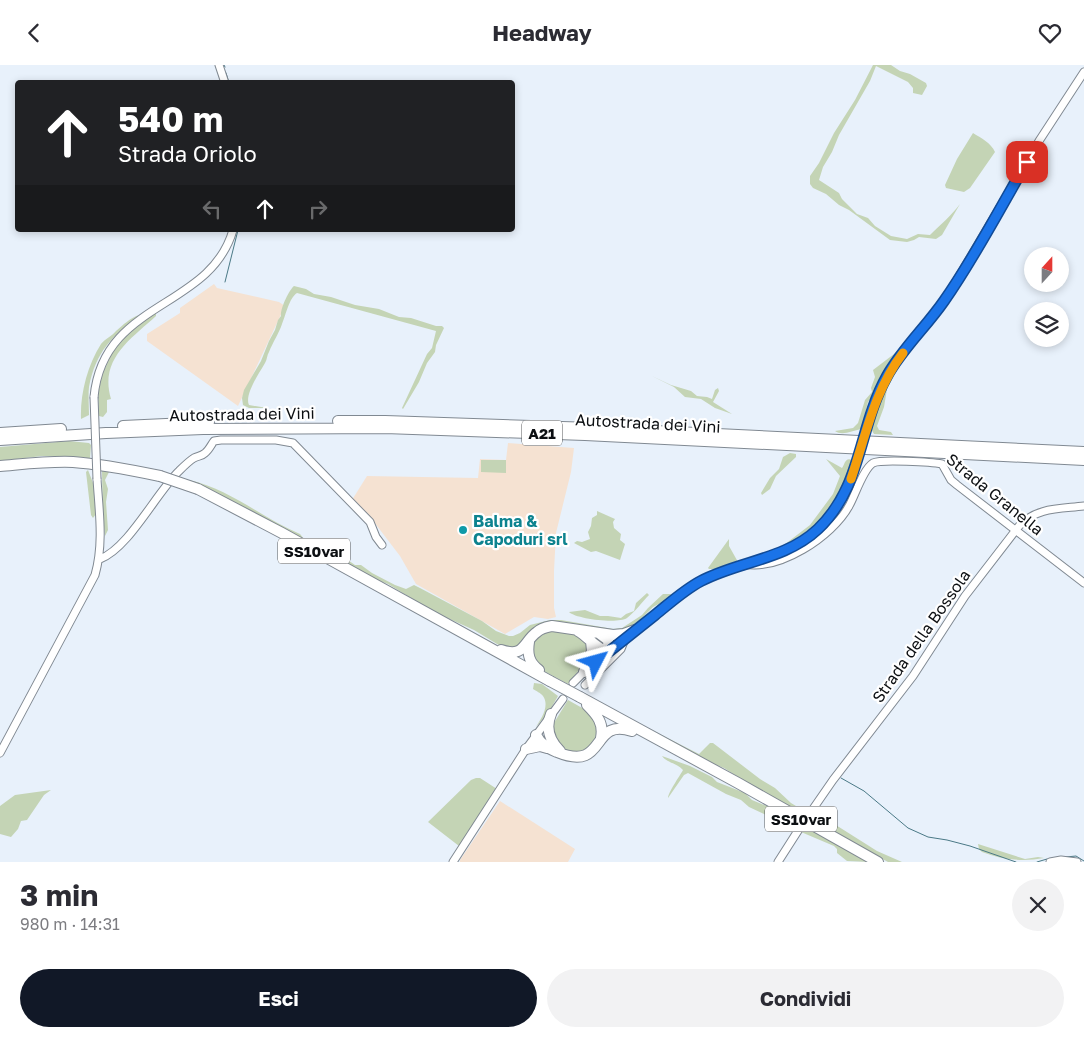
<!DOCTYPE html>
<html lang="it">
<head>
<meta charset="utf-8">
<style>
  body { margin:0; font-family:"Golos Text",sans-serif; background:#f2f2f3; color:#2b2b33; height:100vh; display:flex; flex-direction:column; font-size:19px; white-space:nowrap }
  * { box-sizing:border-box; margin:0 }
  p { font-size:16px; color:#7c7c81 }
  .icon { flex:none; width:28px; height:28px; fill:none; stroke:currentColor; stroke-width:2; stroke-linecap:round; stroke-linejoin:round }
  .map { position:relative; height:797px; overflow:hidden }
  .drawer { display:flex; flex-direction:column; background:#fff; flex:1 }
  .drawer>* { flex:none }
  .banner { position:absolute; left:15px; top:15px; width:500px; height:152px; border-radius:5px; box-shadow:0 2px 8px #0003; background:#202124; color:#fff; overflow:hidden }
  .needle { width:32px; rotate:21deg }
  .controls { position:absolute; left:1024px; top:182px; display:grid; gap:10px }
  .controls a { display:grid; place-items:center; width:45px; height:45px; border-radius:50%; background:#fff; box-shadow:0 2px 8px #0003; font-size:25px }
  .pin { position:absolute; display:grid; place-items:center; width:42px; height:42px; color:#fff; margin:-21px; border-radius:10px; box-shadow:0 2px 8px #0006 }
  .me { position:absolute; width:55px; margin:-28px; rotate:51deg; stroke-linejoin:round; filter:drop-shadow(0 0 4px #0008) }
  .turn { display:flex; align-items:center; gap:18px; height:105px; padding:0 20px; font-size:22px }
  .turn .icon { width:65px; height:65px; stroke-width:2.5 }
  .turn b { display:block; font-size:35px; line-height:42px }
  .lanes { display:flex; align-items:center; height:48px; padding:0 20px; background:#0003; justify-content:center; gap:25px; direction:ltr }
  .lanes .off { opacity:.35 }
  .round { display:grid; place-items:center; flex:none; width:52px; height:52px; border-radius:26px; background:#f2f2f3 }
  .summary { display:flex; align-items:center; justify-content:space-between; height:85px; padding:0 20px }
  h1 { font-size:30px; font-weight:700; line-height:38px }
  .cta { display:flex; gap:10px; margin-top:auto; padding:10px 20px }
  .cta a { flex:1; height:58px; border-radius:30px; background:#111827; color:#fff; font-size:20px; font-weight:700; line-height:58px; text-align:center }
  .cta a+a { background:#f2f2f3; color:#2b2b33 }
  header { display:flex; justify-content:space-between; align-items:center; height:65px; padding:0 20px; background:#fff; font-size:22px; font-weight:700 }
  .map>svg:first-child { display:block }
</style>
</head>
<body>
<header><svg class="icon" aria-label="back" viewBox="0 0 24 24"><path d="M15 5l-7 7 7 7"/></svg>Headway<svg class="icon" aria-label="heart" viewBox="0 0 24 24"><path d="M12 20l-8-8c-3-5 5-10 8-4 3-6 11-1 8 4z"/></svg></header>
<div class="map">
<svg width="1084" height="797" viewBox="0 0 1084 797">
  <rect width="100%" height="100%" fill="#e8f1fb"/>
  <!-- industrial -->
  <path fill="#f5e2d2" d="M214 219 217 223 279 237 285 241 238 341 147 276V269L180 248V243Z
    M508 378 574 383 571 407 556 468 554 506V543L556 552 548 554 534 552 505 569 416 519 400 491 374 457 352 435 367 411 478 413 480 394 506 395Z
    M500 736 575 784 568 797H460V795Z"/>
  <!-- green -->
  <path fill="#c4d4b5" d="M873 0H891L900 6 910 9 926 18 927 21 922 30 913 28V23L908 17 876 1 870 16 839 70 832 87 823 102 819 115 839 128 842 134 857 149 868 153 875 161 891 171 907 174 918 169 930 170C940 160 952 150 960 139L942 170 936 174 919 172 914 175 907 177 890 175 849 145 839 140 826 129 813 123 810 119V111L819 98 834 68 855 35Z
    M973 68C981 73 991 78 995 87L970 123 964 127 946 123 945 120 957 94Z
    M294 221 306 224 314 229 331 232 355 240 379 244 399 252 411 253 436 261H442L444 263 436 280 435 287 427 298 419 317 403 344 402 343 427 289 432 283 436 266 297 228C289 233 286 250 282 259 279 268 273 277 269 287 267 290 267 295 265 298 260 307 244 330 249 340L267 343H249L243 340 242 333 244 325 261 296 269 276 275 265 278 255 281 251C280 244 289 225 294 221Z
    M153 248 156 249V251C131 274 99 294 111 334L107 335V347L103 352 99 351 98 329 102 310 113 285 128 267Z
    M139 250C112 272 96 286 89 322 88 331 89 341 89 350L81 354C80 330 87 301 101 279 105 274 112 271 116 266 123 260 130 253 139 250Z
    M902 280 897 289 888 298 872 332 868 337 861 364C852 366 842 371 835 366L853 363 858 358 865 335 872 327 871 323 875 312 873 305 894 289Z
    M905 291 887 324 884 342 877 361 879 365 891 367 893 370 874 369 871 364 884 324Z
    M652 311 671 320 691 326 697 331 707 332 712 334 715 325 718 323 719 326 713 337 732 349 715 343 701 334 685 332 674 322Z
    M69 376 89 378 91 380 90 394 83 392 42 391 0 396V382Z
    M790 388 796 389V392L776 411 770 424 762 430 761 428 770 413 779 404 783 392Z
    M826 394 842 403C845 399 845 392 852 395 854 409 837 437 828 448 821 456 790 480 780 483L810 460 833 429 840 411Z
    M481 395H506V408L481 407Z
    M88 405 95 423 96 449 93 453 91 450 86 407Z
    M104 405 118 407V408L109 407 105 415 108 424 106 437 108 465 105 471 103 452 102 406Z
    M189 415C230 424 262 453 300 469L304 474Z
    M597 446 615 454 613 457 614 463 621 469 620 475 625 479 620 495 596 486 591 487 574 478 577 476 582 477 590 474 588 467 591 461 592 453 597 450Z
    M729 474V481L738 497 716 504H709L708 503Z
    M310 476 328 485 334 490 345 493 355 500H361L372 508 395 520 406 524 414 520 420 523 482 556 496 566 509 571H513L520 568 530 560 550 555H561L613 564 622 563 642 550 648 543 663 529H671L670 533 653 542 636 559 627 565 618 566 537 561C528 567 523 577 514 584L502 582 474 565 434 547 388 519 377 515 342 496 340 493 336 492 312 479Z
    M647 528 649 530C642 537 635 547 627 553 618 559 576 554 569 547L585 545 600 551H608L621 553 626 549 634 546 636 538Z
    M550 565 577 568 583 572 589 584 586 596 568 619 542 605 532 593C533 574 533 573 550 565Z
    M534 618 542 619 558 631 550 645 536 662C541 654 550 641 543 631 541 628 536 626 533 624Z
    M568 635 584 644 597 657C597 669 595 687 579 688 573 688 565 685 559 683L552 661Z
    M646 662 699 689 710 678H713L760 714 775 723 791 738 806 747V750L752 721 724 703 701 694Z
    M662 691 690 701 712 712 717 717 745 728 752 735 769 742V749L766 750 749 742 741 735 726 729 688 708 684 710 668 733C668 728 679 712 683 705 677 698 667 698 662 691Z
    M476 713H480L497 724 479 754 459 781 428 757 471 715Z
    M51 725 44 730 27 755 21 756 18 764 11 772 0 769V741L15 730Z
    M816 751 839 762 877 786 902 797H888L817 758 814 753Z
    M804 761 827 774 835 776 870 797 847 796 837 788V784L834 781 801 767Z
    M978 779 1025 794 1038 792 1044 793C1024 797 1002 795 982 787L979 784Z"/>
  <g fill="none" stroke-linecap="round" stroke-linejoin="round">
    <!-- stream -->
    <path stroke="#4a7986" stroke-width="1" d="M224 0 225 2
      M226 8 229 18
      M225 217 238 165
      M841 713 864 726 908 763 928 772 947 775 970 781 1016 797
      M1066 792 1076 791 1084 796
      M1037 797 1047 794"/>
    <defs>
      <path id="minor" d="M219 0 225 18
        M94 332C103 235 210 245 233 165
        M867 361 877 332 892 303 945 235 1039 76 1084 7
        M100 494C129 483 156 428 179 406 184 401 189 396 194 393 198 391 202 391 205 388 209 385 211 380 214 376L221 375H276L293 378 370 457 376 472 382 480
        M744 499C779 506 832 472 849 441 855 431 863 404 873 398 881 394 932 397 942 399L951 415 957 420 1084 518
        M573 618 584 607C607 588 631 569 655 550 667 541 678 530 691 522 716 507 739 503 765 494 810 479 840 448 855 403
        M585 620 621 584 625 574
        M0 688 95 510C104 478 99 446 97 414
        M806 754 833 715 913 611 965 531 1019 461C1037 442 1060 444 1084 441
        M453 797 526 684 563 634
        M778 797 801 761
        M1050 797 1061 795 1077 797"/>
      <path id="highway" d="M338 356H385L593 363 1084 387
        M123 361 209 357
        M0 368 61 364
        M0 375 106 368 203 364 385 363 585 370 1084 395
        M0 401C24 399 48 396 73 397 102 399 131 405 160 411
        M198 424 282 468 550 616
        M578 566C589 572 595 584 609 587L608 575 600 569
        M529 577C527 589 529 598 539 605
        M501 585C525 593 523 577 537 567 541 563 547 562 552 561L613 570 624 569 635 565
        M584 607 592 586 591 576
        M580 632 738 718 878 797
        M587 640C597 650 604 658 601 673
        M551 649C545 663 550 676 560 686
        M536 670C541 680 548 683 557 687 608 708 589 652 632 666
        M526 684 540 681 547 683"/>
    </defs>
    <!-- minor casing -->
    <use href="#minor" stroke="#808992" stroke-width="9"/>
    <!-- highway casing -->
    <use href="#highway" stroke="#808992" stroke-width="12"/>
    <!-- minor -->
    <use href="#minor" stroke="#fff" stroke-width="7"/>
    <!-- highway -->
    <use href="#highway" stroke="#fff" stroke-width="10"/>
    <defs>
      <path id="minor-bridge" d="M94 332 97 414
        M855 403 867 361"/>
      <path id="highway-bridge" d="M160 411 198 424
        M550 616 580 632"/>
    </defs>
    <!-- minor-bridge casing -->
    <use href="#minor-bridge" stroke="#808992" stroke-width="9" stroke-linecap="butt"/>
    <!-- highway-bridge casing -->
    <use href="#highway-bridge" stroke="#808992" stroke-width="12" stroke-linecap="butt"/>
    <!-- minor-bridge -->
    <use href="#minor-bridge" stroke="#fff" stroke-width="7"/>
    <!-- highway-bridge -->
    <use href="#highway-bridge" stroke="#fff" stroke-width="10"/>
  </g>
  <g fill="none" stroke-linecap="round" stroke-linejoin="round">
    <defs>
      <path id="route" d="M596 597C616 581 636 565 655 550 670 538 684 525 701 516 739 496 785 495 818 464 863 421 858 363 887 311 902 284 926 262 944 236 975 192 1000 143 1027 97"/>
    </defs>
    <!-- route casing -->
    <use href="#route" stroke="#114b97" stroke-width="12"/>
    <!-- route -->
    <use href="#route" stroke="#1a73e8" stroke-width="9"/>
    <!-- slow -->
    <path stroke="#f59e0b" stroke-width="9" d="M851 414C866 370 874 326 903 288"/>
  </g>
  <!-- markers -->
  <circle fill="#0f9aa8" stroke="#fff" stroke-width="2" cx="463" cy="465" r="5"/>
  <g text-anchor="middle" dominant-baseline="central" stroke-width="4.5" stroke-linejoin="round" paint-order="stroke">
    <!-- shield labels -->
    <g fill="#fff" stroke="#555759" stroke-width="1">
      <rect x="522" y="355.5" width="40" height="25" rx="4"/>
      <rect x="278" y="473.5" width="72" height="25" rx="4"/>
      <rect x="765" y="741.5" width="72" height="25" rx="4"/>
    </g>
    <g font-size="15" font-weight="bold" fill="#0c0f12">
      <text x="542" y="368">A21</text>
      <text x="314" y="486">SS10var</text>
      <text x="801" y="754">SS10var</text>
    </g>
    <!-- street labels -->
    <g font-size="16" fill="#0c0f12" stroke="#fff">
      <text transform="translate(242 349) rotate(-1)">Autostrada dei Vini</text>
      <text transform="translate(648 358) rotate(3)">Autostrada dei Vini</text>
      <text transform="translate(995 429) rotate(39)">Strada Granella</text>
      <text transform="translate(921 571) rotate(-55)">Strada della Bossola</text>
    </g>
    <!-- culture labels -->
    <g font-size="16" font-weight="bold" fill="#0d838f" stroke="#fff" text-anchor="start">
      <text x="473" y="456">Balma &amp;<tspan x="473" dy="18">Capoduri srl</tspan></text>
    </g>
  </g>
</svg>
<div class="controls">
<a><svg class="needle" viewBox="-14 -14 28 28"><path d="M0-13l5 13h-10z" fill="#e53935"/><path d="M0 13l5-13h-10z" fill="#7c7c81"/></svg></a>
<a><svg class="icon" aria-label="layers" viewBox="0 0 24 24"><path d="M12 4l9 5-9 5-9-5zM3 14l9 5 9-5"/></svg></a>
</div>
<div class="pin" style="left:1027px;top:97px;background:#d93025"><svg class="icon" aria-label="arrive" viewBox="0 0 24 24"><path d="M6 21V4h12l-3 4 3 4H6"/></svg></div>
<svg class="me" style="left:596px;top:597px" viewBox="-20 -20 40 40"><path d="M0-17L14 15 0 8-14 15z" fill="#1a73e8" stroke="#fff" stroke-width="4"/></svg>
<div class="banner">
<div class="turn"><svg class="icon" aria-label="ahead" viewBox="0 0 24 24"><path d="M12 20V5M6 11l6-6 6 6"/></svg><div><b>540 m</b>Strada Oriolo</div></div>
<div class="lanes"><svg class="icon off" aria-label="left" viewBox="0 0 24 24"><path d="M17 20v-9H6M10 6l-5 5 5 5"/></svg><svg class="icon" aria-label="ahead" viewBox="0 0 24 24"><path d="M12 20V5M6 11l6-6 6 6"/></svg><svg class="icon off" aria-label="right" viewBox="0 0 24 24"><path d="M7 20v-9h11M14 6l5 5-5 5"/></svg></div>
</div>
</div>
<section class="drawer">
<div class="summary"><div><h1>3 min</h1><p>980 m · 14:31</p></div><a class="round"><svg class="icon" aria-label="close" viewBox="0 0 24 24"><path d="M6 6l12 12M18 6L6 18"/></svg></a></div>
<div class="cta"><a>Esci</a><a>Condividi</a></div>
</section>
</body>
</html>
